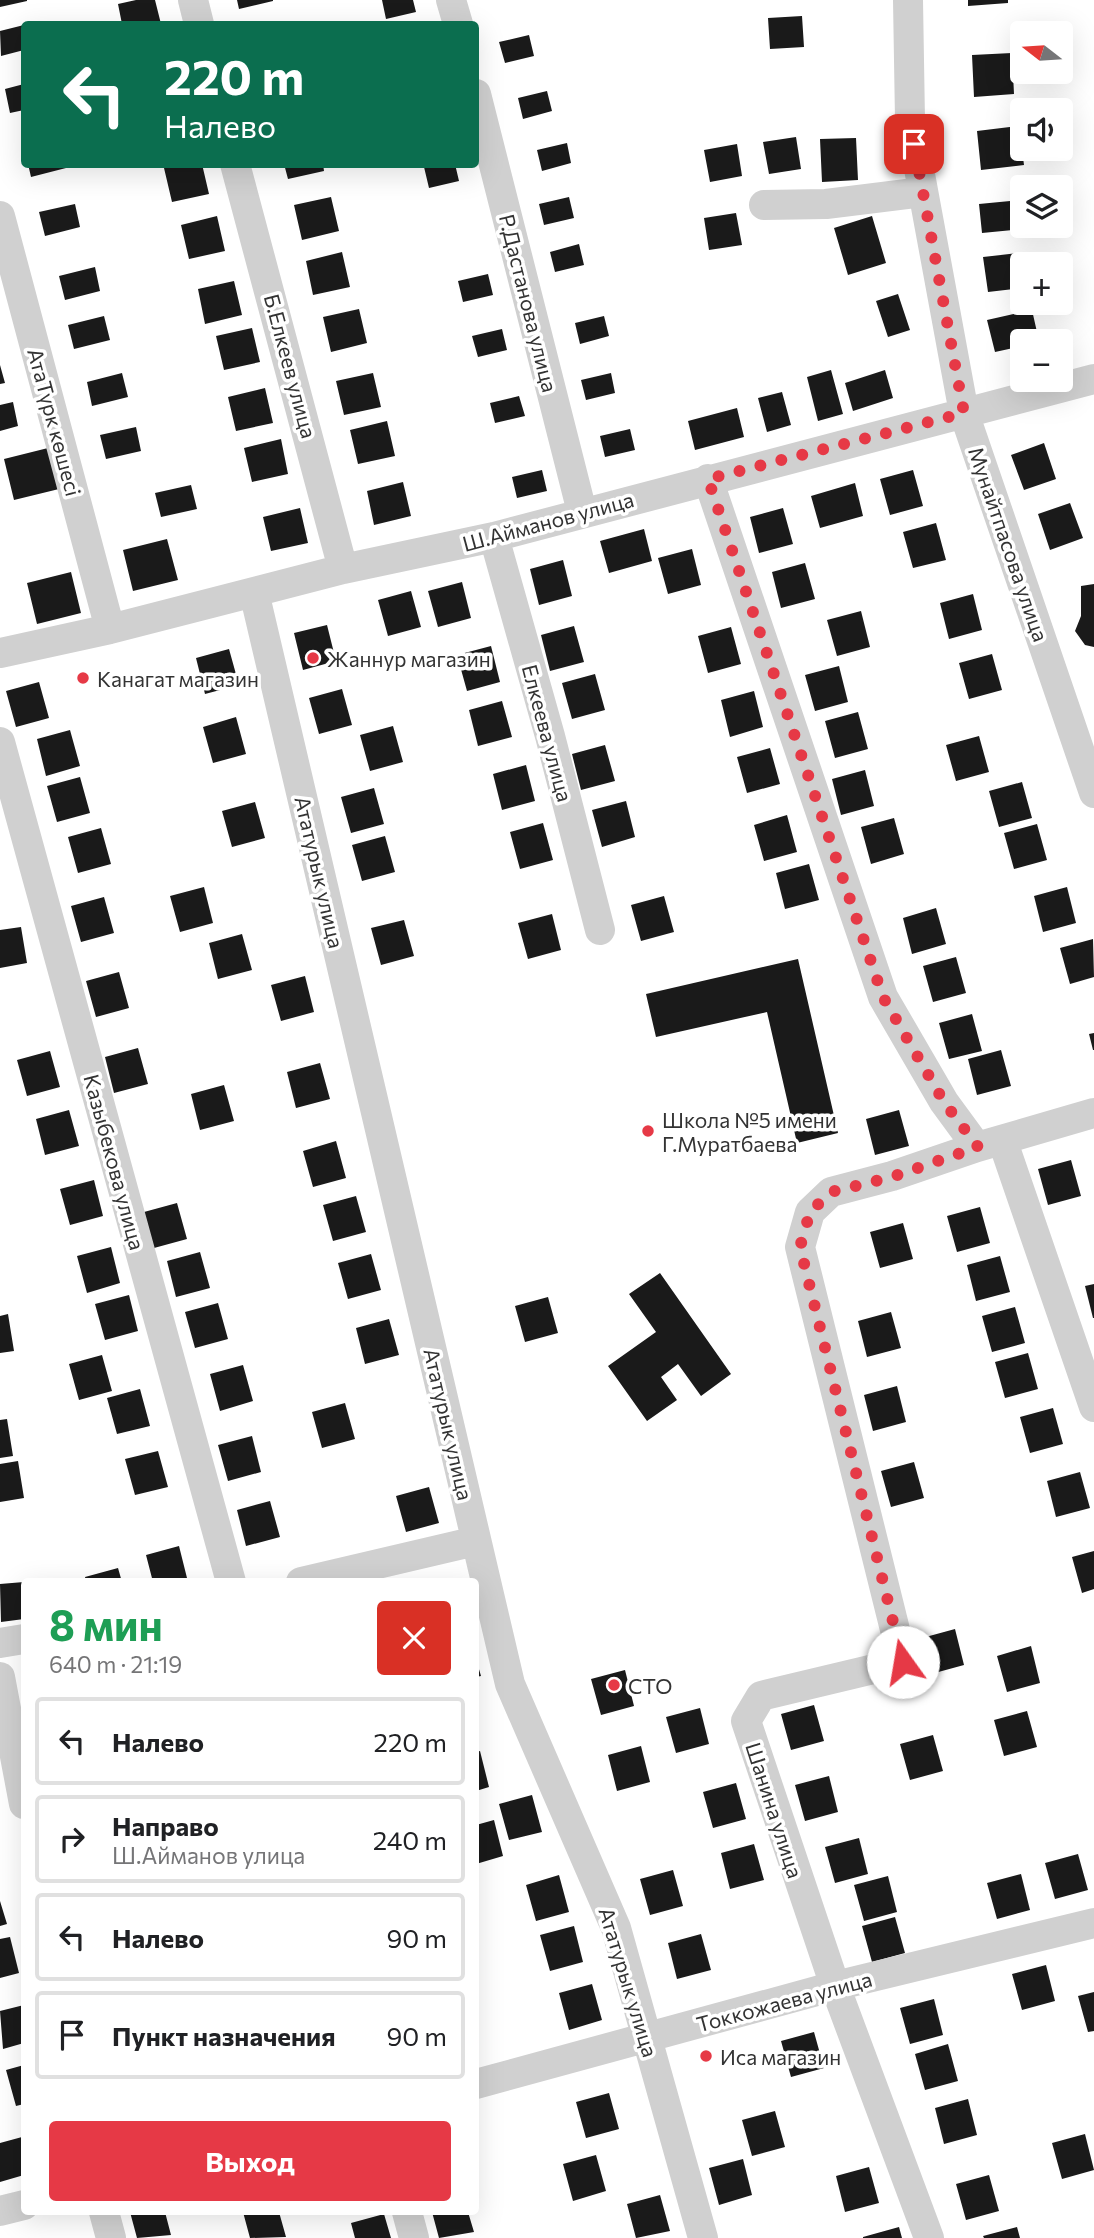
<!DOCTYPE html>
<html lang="ru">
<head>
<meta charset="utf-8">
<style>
  body { margin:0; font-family:Commissioner,sans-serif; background:#f2f2f2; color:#202124; height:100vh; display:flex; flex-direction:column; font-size:26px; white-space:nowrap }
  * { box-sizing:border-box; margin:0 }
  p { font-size:23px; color:#757577 }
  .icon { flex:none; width:38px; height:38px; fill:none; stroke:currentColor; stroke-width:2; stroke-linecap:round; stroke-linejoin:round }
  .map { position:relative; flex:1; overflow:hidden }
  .side { position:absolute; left:21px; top:1578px; width:458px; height:637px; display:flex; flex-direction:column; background:#fff; border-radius:7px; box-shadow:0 7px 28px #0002 }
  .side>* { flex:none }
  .banner { position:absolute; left:21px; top:21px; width:458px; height:147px; border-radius:7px; box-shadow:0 7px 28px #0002; background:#0b6e4f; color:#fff; overflow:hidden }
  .needle { width:46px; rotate:287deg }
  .buttons { position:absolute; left:1010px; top:21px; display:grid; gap:14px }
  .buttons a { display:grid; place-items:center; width:63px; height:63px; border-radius:7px; background:#fff; box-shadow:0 7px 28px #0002; font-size:35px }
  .pin { position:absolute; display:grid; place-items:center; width:60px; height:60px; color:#fff; margin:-30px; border-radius:14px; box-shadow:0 4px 10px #0006 }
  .me { position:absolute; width:77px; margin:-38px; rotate:347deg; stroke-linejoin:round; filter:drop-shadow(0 0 5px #0008) }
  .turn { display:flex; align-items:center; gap:24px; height:147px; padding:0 28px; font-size:32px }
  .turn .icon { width:91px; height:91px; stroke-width:2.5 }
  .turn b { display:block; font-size:49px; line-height:60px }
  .round { display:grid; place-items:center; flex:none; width:74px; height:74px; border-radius:7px; background:#f2f2f2 }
  .headline { display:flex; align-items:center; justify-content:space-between; height:119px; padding:0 28px }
  h1 { font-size:42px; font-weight:700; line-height:52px; color:#1e9e55 }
  .cta { display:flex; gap:14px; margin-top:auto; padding:14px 28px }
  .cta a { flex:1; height:80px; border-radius:7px; background:#e63946; color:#fff; font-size:28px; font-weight:700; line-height:80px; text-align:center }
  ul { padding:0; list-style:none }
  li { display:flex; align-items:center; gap:21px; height:88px; margin:0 14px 10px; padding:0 14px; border:4px solid #e0e0e0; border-radius:7px }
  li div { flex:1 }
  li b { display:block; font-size:26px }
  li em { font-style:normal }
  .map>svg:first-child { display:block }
</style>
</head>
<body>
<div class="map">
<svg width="1094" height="2238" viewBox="0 0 1094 2238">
  <rect width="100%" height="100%" fill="#fff"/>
  <!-- building -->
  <path fill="#1a1a1a" d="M0 0H27V1L0 7Z
    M136 0H155L161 24H122L118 4Z
    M237 0H273V1L239 9Z
    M382 0H413L416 12 386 19Z
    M968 0H1008V3L968 6Z
    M802 16 804 47 770 49 768 18Z
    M24 25V50L1 56 0 31Z
    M529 35 534 56 505 63 499 42Z
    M1012 53 1014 94 974 97 972 55Z
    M24 84V110L10 113 5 89Z
    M547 91 552 111 523 119 518 98Z
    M1019 126 1024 165 981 170 977 131Z
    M796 137 801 169 769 174 763 142Z
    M856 138 858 180 822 182 820 139Z
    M567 143 571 163 542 171 537 150Z
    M737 144 742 176 710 182 704 150Z
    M28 164H65L66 168 31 177Z
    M178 164H202L209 194 172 202 164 168Z
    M284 164H323L324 171 288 179Z
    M435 164H455L459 181 429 188 424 167Z
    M331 197 339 231 302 240 294 205Z
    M569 197 574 218 544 225 539 204Z
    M1020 200 1023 229 982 233 979 204Z
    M75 204 80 227 45 236 39 212Z
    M736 213 742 245 709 250 704 218Z
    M217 216 225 251 189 259 181 225Z
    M872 216 886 263 848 275 834 228Z
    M579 244 584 265 555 272 550 252Z
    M342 252 350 287 313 295 306 261Z
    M1028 252 1030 264H1022V288L988 292 983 257Z
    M95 267 100 291 65 300 59 276Z
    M488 274 493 295 463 302 458 281Z
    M234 281 242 315 205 324 198 289Z
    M898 294 910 330 888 337 876 301Z
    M359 309 367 343 331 352 323 317Z
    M1032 310 1039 341H1022V346L995 352 987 320Z
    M104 316 110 340 74 349 68 325Z
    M604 316 609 336 580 344 575 323Z
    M252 328 260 362 224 370 216 336Z
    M502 329 507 350 478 357 472 336Z
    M0 365 5 383 0 384Z
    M831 370 843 414 818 421 807 377Z
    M885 370 893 398 853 411 845 383Z
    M122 373 128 397 92 406 87 382Z
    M373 373 381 407 344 415 336 381Z
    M611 373 615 393 586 400 581 380Z
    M265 388 273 423 236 431 228 397Z
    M782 392 791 425 767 432 758 398Z
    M519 396 525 416 495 423 490 403Z
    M13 402 18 426 0 431V405Z
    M737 408 744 437 695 450 688 421Z
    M387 421 395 456 358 464 350 430Z
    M136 427 141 451 106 459 100 435Z
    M630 429 635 450 605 457 600 436Z
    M281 439 288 474 252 482 244 448Z
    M1044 443 1056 479 1024 490 1011 455Z
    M48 448 59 489 14 500 4 459Z
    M542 470 547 491 517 498 512 477Z
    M913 470 923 506 890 515 880 479Z
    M403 482 411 516 374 525 367 491Z
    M855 483 863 516 820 528 811 496Z
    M191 485 197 509 161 517 155 493Z
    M1070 503 1083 538 1050 550 1038 514Z
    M300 508 308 543 271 551 263 517Z
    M783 508 793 544 759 553 750 517Z
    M936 523 946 560 913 568 903 532Z
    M644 529 652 561 609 573 600 541Z
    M167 539 178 580 133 591 123 550Z
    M692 549 701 585 668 594 658 558Z
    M563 560 572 596 539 605 530 569Z
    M805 563 815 599 781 608 772 572Z
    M71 572 81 613 37 624 27 583Z
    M462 582 471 618 438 627 428 591Z
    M1094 584V647L1085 645 1075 631 1081 616V586Z
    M411 591 421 627 388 636 378 600Z
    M973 594 982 630 949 639 940 603Z
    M861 611 870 647 837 656 827 620Z
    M327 625 336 661 303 670 294 633Z
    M574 626 584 662 550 671 541 635Z
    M731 627 741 664 708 673 698 636Z
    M491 646 500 682 467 691 457 655Z
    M229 649 239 685 205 694 196 658Z
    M992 654 1002 690 969 699 959 663Z
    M839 666 848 702 815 711 805 675Z
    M595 674 605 710 572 719 562 683Z
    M39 682 49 718 16 727 6 691Z
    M342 689 352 725 319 734 309 698Z
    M754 691 763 727 730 737 721 700Z
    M502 701 512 737 478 746 469 710Z
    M858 712 868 749 835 758 825 721Z
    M236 717 246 754 213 763 203 727Z
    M393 726 403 762 370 771 360 735Z
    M70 730 80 766 46 776 37 739Z
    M979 736 989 772 956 781 946 745Z
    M605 745 615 781 581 790 572 754Z
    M770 748 780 784 747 793 737 757Z
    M526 765 535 801 502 810 493 774Z
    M865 770 874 806 841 815 832 779Z
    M80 777 90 813 57 822 47 786Z
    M1022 782 1032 818 999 827 989 791Z
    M374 788 384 824 351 833 341 797Z
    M626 801 635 837 602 847 592 810Z
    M255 802 265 838 232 847 222 811Z
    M787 815 797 852 764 861 754 825Z
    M894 818 904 854 871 864 861 827Z
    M543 823 553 860 520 869 510 832Z
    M1037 824 1047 860 1014 869 1004 833Z
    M101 828 111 864 78 873 68 837Z
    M385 836 395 872 362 881 352 845Z
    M809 864 819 900 785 909 776 873Z
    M204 887 213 923 180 932 170 896Z
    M1067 887 1076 923 1043 932 1034 896Z
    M664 896 674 932 641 941 631 905Z
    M104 897 114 933 81 942 71 906Z
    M936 908 946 944 912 954 903 918Z
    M552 914 561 950 528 959 518 923Z
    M404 920 414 956 381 965 371 928Z
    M21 927 27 963 0 968V930Z
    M242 934 252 970 218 979 209 943Z
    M1093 939 1094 977 1070 984 1060 948Z
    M956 957 966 993 933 1002 923 966Z
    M798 959 838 1133 797 1143 767 1012 656 1037 646 994Z
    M119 972 129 1008 96 1017 86 981Z
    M305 976 314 1012 281 1021 271 985Z
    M972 1014 982 1051 949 1059 939 1023Z
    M1094 1033V1050H1093L1089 1034Z
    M138 1048 148 1084 114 1093 105 1057Z
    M1001 1050 1011 1086 977 1095 968 1059Z
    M50 1051 60 1087 27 1096 17 1060Z
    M320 1063 330 1099 296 1108 287 1072Z
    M224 1085 234 1121 200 1130 191 1094Z
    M69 1110 79 1146 45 1155 36 1119Z
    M899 1110 909 1146 875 1155 866 1119Z
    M336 1141 346 1178 313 1187 303 1151Z
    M1071 1160 1081 1196 1048 1205 1038 1169Z
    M94 1180 103 1216 70 1225 60 1189Z
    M356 1196 366 1232 333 1241 323 1205Z
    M177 1203 187 1239 154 1248 144 1212Z
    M980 1207 990 1243 957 1252 947 1216Z
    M903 1223 913 1259 880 1268 870 1232Z
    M111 1247 120 1283 87 1293 77 1256Z
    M200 1252 210 1288 176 1297 167 1261Z
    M371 1254 381 1290 348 1299 338 1263Z
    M1000 1256 1010 1292 976 1301 967 1265Z
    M660 1273 731 1374 701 1396 678 1364 661 1377 677 1400 647 1421 608 1366 656 1332 629 1294Z
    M1094 1284V1318H1093L1085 1286Z
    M129 1295 138 1331 105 1340 95 1304Z
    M548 1297 558 1333 525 1342 515 1306Z
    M218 1303 228 1339 195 1348 185 1312Z
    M1015 1307 1025 1343 992 1352 982 1316Z
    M891 1312 901 1348 867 1357 858 1321Z
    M8 1314 14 1351 0 1353V1316Z
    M389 1319 399 1355 365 1364 356 1328Z
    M1028 1353 1038 1389 1005 1398 995 1362Z
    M102 1355 112 1391 79 1400 69 1364Z
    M243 1365 253 1401 220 1411 210 1374Z
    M897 1386 906 1422 873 1431 864 1395Z
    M140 1389 150 1426 117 1434 107 1398Z
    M345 1403 355 1439 322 1448 312 1412Z
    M1053 1408 1063 1444 1030 1453 1020 1417Z
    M7 1419 13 1456 0 1458V1420Z
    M252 1436 261 1472 228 1481 218 1445Z
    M158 1451 168 1487 135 1495 125 1459Z
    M18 1461 24 1498 0 1502V1464Z
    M914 1462 924 1498 891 1507 881 1471Z
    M1080 1472 1090 1508 1056 1517 1047 1481Z
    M429 1487 439 1523 406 1532 396 1496Z
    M270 1501 280 1537 246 1546 237 1510Z
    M179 1546 188 1582H153L146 1555Z
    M1094 1551V1589L1082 1593 1072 1557Z
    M118 1568 122 1582H86L85 1577Z
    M24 1582V1619L1 1622 0 1584Z
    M955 1629 964 1665 931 1674 922 1638Z
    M1031 1646 1040 1683 1007 1692 997 1656Z
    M476 1659 481 1676 476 1677Z
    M625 1670 634 1706 601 1715 591 1679Z
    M814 1705 824 1741 791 1750 781 1714Z
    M700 1708 709 1744 676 1753 666 1717Z
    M1027 1711 1037 1747 1004 1756 994 1720Z
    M933 1735 943 1771 910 1780 900 1744Z
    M641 1746 650 1782 617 1791 608 1755Z
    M480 1751 489 1787 476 1791V1752Z
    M829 1776 838 1812 805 1821 795 1785Z
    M736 1783 746 1819 713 1828 703 1792Z
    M532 1795 542 1832 509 1840 499 1804Z
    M494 1820 503 1856 476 1864V1825Z
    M859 1838 868 1874 835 1883 825 1847Z
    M754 1844 764 1880 730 1889 721 1853Z
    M1078 1854 1088 1890 1055 1899 1045 1863Z
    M673 1870 683 1906 650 1915 640 1879Z
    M1021 1874 1030 1910 997 1919 987 1883Z
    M559 1875 569 1912 536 1921 526 1885Z
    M888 1876 897 1912 864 1921 854 1885Z
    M0 1901 7 1924 0 1926Z
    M895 1917 905 1953 872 1962 862 1926Z
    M574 1926 583 1962 550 1971 540 1935Z
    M701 1934 711 1970 677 1979 668 1943Z
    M10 1937 19 1973 0 1978V1939Z
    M1046 1965 1055 2001 1022 2010 1012 1974Z
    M592 1984 602 2020 569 2030 559 1993Z
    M1094 1992V2031L1088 2032 1078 1996Z
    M934 1999 943 2035 910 2044 900 2008Z
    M24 2005V2043L3 2049 0 2011Z
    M814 2032 824 2068 791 2077 781 2041Z
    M948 2044 958 2081 925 2090 915 2054Z
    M24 2065V2104L16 2106 6 2070Z
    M609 2093 619 2129 586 2138 576 2102Z
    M968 2099 977 2135 944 2144 935 2108Z
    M775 2111 785 2147 752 2156 742 2120Z
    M1085 2134 1094 2170 1062 2179 1052 2143Z
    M22 2137 24 2175 0 2182V2143Z
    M596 2155 606 2191 573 2201 563 2164Z
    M743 2159 752 2195 719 2205 709 2168Z
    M869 2167 879 2203 845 2212 836 2176Z
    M989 2175 999 2211 966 2220 956 2184Z
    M660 2195 670 2231 636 2238 627 2204Z
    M130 2212H165L171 2235 137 2238Z
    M243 2212H279L286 2237 250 2238Z
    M432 2212H468L474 2232 439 2238Z
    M384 2214 391 2238H355L351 2223Z
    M899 2227 902 2238H863V2237Z
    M1017 2227 1020 2238H984L983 2236Z"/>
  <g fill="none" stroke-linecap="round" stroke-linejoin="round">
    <!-- minor -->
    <path stroke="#d0d0d0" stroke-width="30" d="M193 0 199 24
      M451 0 458 24
      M908 0 910 120 964 413 1094 793
      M476 94 582 512
      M235 164 343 569
      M764 205 826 204 923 192
      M0 216 110 629
      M708 479 883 997 944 1102 977 1147
      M494 537 550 736 600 930
      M254 592 510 1684 616 1928 703 2238
      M0 653 110 629 343 569 494 537 1094 379
      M0 742 231 1582
      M1003 1142 1094 1407
      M301 1582 476 1541
      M0 1643 24 1639
      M0 1677 24 1804
      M476 2084 835 1986 1094 1923
      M0 2211 24 2205
      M104 2212 111 2238
      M407 2212 414 2238
      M929 2238 835 1986 746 1721 761 1696 903 1662 800 1247 810 1212 831 1192 892 1176 977 1147 1094 1113"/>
  </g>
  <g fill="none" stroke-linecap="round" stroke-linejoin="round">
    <!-- route -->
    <path stroke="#e63946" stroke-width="12" stroke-dasharray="0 21.6" d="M903 1662 800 1247 810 1212 831 1192 892 1177 978 1147 944 1102 883 997 708 479 964 413 914 144"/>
  </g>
  <!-- markers -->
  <g fill="#e63946" stroke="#fff" stroke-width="2.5">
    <circle cx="313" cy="658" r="7"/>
    <circle cx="83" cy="678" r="7"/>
    <circle cx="648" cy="1131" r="7"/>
    <circle cx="614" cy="1685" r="7"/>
    <circle cx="706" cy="2056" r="7"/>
  </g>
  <g text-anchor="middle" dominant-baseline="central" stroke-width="7" stroke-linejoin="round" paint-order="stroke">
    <!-- street labels -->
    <g font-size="21" fill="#333" stroke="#fff">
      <text transform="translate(529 303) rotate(76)">Р.Дастанова улица</text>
      <text transform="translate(291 366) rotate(75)">Б.Елкеев улица</text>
      <text transform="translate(55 422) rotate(75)">АтаТүрк көшесі</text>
      <text transform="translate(548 521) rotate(-15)">Ш.Айманов улица</text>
      <text transform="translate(1009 544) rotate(71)">Мунайтпасова улица</text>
      <text transform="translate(548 733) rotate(75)">Елкеева улица</text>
      <text transform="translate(320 872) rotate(77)">Ататурык улица</text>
      <text transform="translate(115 1162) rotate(75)">Казыбекова улица</text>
      <text transform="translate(449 1424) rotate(77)">Ататурык улица</text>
      <text transform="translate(775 1810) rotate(72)">Шанина улица</text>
      <text transform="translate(629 1982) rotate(73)">Ататурык улица</text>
      <text transform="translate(784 2001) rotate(-15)">Токкожаева улица</text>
    </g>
    <!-- poi labels -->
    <g font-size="21" fill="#333" stroke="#fff" text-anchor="start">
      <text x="327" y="658">Жаннур магазин</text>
      <text x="97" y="678">Канагат магазин</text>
      <text x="662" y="1119">Школа №5 имени<tspan x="662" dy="24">Г.Муратбаева</tspan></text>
      <text x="628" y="1685">СТО</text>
      <text x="720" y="2056">Иса магазин</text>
    </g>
  </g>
</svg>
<div class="buttons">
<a><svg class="needle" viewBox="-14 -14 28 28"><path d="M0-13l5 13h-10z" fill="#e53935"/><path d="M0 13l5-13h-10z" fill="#757577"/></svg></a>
<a><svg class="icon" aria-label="sound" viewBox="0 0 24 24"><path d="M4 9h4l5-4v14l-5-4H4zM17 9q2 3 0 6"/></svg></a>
<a><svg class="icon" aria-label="layers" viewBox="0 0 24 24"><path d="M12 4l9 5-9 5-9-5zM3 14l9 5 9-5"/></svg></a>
<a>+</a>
<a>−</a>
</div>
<div class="pin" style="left:914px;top:144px;background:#d93025"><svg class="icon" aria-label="arrive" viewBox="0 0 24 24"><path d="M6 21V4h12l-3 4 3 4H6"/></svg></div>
<svg class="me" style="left:903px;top:1662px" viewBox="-20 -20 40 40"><circle r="19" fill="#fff"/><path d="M0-13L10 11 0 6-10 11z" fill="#e63946"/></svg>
<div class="banner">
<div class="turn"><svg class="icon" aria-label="left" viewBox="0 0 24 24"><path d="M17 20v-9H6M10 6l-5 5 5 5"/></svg><div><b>220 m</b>Налево</div></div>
</div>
<section class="side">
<div class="headline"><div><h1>8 мин</h1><p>640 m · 21:19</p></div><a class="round" style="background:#d93025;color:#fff"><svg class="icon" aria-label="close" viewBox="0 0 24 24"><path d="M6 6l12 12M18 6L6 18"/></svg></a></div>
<ul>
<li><svg class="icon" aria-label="left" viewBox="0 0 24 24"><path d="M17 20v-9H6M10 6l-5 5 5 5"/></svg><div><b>Налево</b></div><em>220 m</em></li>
<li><svg class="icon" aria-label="right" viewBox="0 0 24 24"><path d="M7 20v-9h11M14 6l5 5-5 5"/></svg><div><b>Направо</b><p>Ш.Айманов улица</p></div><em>240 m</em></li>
<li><svg class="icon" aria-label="left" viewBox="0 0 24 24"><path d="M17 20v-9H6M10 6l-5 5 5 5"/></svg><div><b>Налево</b></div><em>90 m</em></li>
<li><svg class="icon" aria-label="arrive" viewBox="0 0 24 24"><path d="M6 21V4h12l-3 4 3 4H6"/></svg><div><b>Пункт назначения</b></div><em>90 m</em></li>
</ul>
<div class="cta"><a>Выход</a></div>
</section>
</div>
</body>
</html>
